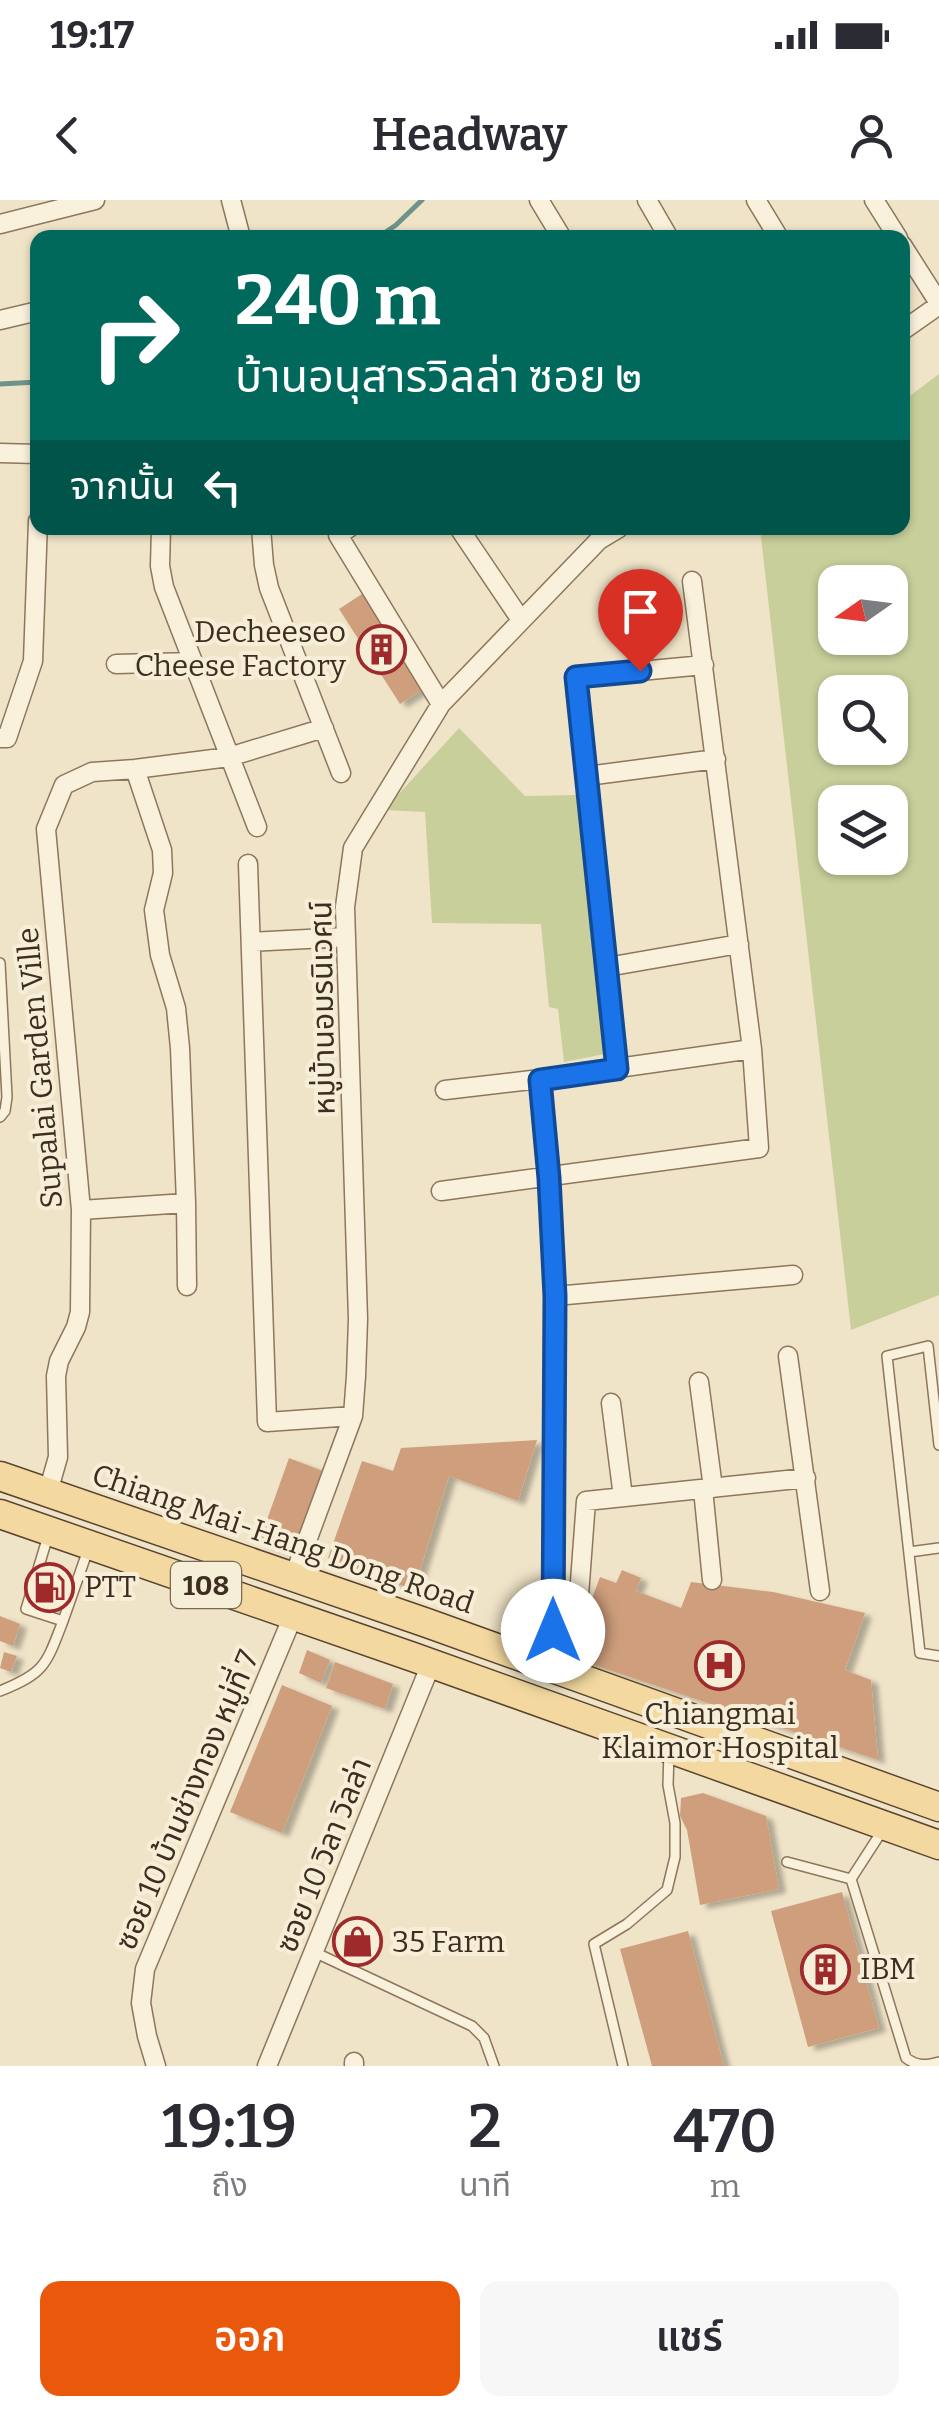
<!DOCTYPE html>
<html lang="th">
<head>
<meta charset="utf-8">
<style>
  body { margin:0; font-family:Bitter,"Noto Sans Thai",serif; background:#f7f7f7; color:#2b2b33; height:100vh; display:flex; flex-direction:column; font-size:38px; white-space:nowrap }
  * { box-sizing:border-box; margin:0 }
  p { font-size:32px; color:#7c7c81 }
  .icon { flex:none; width:55px; height:55px; fill:none; stroke:currentColor; stroke-width:2; stroke-linecap:round; stroke-linejoin:round }
  .map { position:relative; height:1866px; overflow:hidden }
  .side { display:flex; flex-direction:column; background:#fff; flex:1 }
  .side>* { flex:none }
  .guide { position:absolute; left:30px; top:30px; width:880px; height:305px; border-radius:20px; box-shadow:0 2px 8px #0004; background:#00695c; color:#fff; overflow:hidden }
  .needle { width:65px; rotate:256deg }
  .buttons { position:absolute; left:818px; top:365px; display:grid; gap:20px }
  .buttons a { display:grid; place-items:center; width:90px; height:90px; border-radius:20px; background:#fff; box-shadow:0 2px 8px #0004; font-size:50px }
  .pin { position:absolute; display:grid; place-items:center; width:85px; height:85px; color:#fff; margin:-102px -42px; border-radius:50% 50% 50% 0; rotate:-45deg; box-shadow:0 0 10px #0007 }
  .pin .icon { rotate:45deg }
  .me { position:absolute; width:110px; margin:-55px; rotate:0deg; stroke-linejoin:round; filter:drop-shadow(0 0 8px #0008) }
  .turn { display:flex; align-items:center; gap:35px; height:210px; padding:0 40px; font-size:45px }
  .turn .icon { width:130px; height:130px; stroke-width:2.5 }
  .turn b { display:block; font-size:70px; line-height:85px }
  .then { display:flex; align-items:center; height:95px; padding:0 40px; background:#0003; gap:20px; font-size:38px }
  .eta { display:flex; justify-content:space-evenly; align-items:center; height:170px; text-align:center }
  .eta b { font-size:60px; font-weight:600; line-height:70px }
  .cta { display:flex; gap:20px; margin-top:auto; padding:20px 40px }
  .cta a { flex:1; height:115px; border-radius:20px; background:#ea580c; color:#fff; font-size:40px; font-weight:600; line-height:115px; text-align:center }
  .cta a+a { background:#f7f7f7; color:#2b2b33 }
  .status { display:flex; justify-content:space-between; align-items:center; height:70px; padding:0 50px; background:#fff; direction:ltr }
  .status svg { height:28px; fill:currentColor }
  header { display:flex; justify-content:space-between; align-items:center; height:130px; padding:0 40px; background:#fff; font-size:45px; font-weight:600 }
  .map>svg:first-child { display:block }
</style>
</head>
<body>
<div class="status"><b>19:17</b><svg viewBox="0 0 49 12"><path d="M0 12V9h3v3zM5 12V6h3v6zM10 12V3h3v9zM15 12V0h3v12zM26 1h20v11H26zM47 4h2v5h-2z"/></svg></div>
<header><svg class="icon" aria-label="back" viewBox="0 0 24 24"><path d="M15 5l-7 7 7 7"/></svg>Headway<svg class="icon" aria-label="person" viewBox="0 0 24 24"><circle cx="12" cy="8" r="4"/><path d="M4 21q1-7 8-7t8 7"/></svg></header>
<div class="map">
<svg width="939" height="1866" viewBox="0 0 939 1866">
  <defs>
    <filter id="shadow"><feDropShadow dx="7" dy="4" stdDeviation="2.5" flood-color="#0004"/></filter>
  </defs>
  <rect width="100%" height="100%" fill="#f0e4c8"/>
  <!-- green -->
  <path fill="#c9cf9b" fill-rule="evenodd" d="M939 174V1095L851 1130 760 328H902L903 201ZM835 382H890V438H835ZM835 492H890V548H835ZM835 602H890V658H835Z
    M459 528 525 596 577 595 605 854 564 862 558 809 549 807 541 724 432 723 425 612 384 610Z"/>
  <g fill="none" stroke-linecap="round" stroke-linejoin="round">
    <!-- stream -->
    <path stroke="#6f938a" stroke-width="5" d="M377 38 396 25 422 0
      M0 184 38 182"/>
  </g>
  <!-- building -->
  <path fill="#cf9f7d" filter="url(#shadow)" d="M362 394 423 489 400 504 339 409Z
    M537 1240 518 1301 449 1276 414 1390 328 1358 362 1261 393 1271 401 1248Z
    M289 1258 323 1271 293 1355 259 1342Z
    M46 1366 65 1372 52 1409 33 1402Z
    M622 1370 641 1378 636 1391 681 1408 691 1382 773 1392 865 1413 845 1470 871 1480 878 1560 579 1460 588 1409 600 1377 616 1383Z
    M0 1416 20 1424 13 1446 0 1441Z
    M307 1450 330 1460 321 1483 299 1473Z
    M4 1452 17 1456 11 1472 0 1468Z
    M335 1462 393 1484 385 1509 326 1488Z
    M282 1485 332 1506 282 1633 230 1612Z
    M703 1593 766 1616 779 1689 700 1705 687 1630 680 1616 681 1598Z
    M842 1692 879 1828 808 1847 771 1711Z
    M688 1731 724 1866H652L620 1749Z"/>
  <g fill="none" stroke-linecap="round" stroke-linejoin="round">
    <defs>
      <path id="service" d="M0 763 7 897 5 911 0 917
        M939 1245 928 1146 887 1156 920 1453 939 1456
        M48 1336 26 1409 63 1421 89 1347
        M909 1352 939 1348
        M0 1491C45 1473 46 1465 63 1421
        M787 1662 851 1679 884 1628
        M851 1679 906 1858C917 1866 925 1866 939 1862
        M314 1752 472 1826 484 1838 494 1866
        M623 1866 594 1744 627 1724 667 1690 675 1657V1623L668 1585 669 1551"/>
      <path id="minor" d="M231 0 241 38
        M539 0 562 38
        M647 0 669 38
        M756 0 779 38
        M874 0 898 38
        M0 24 95 0
        M902 45 939 103
        M0 120 38 111
        M902 131 939 105
        M0 253 38 254
        M161 328 160 366 164 387 257 627
        M261 328 264 365 269 388 341 573
        M349 328 338 335 441 504
        M459 328 521 420
        M116 464 192 462
        M0 538H7L33 461 38 321
        M135 569 162 650 163 673 154 710 160 755 176 808 180 848 186 1003 187 1086
        M587 576 716 559
        M248 664 267 1222 353 1216
        M251 742 346 737
        M607 767 739 744
        M617 869 576 477 704 465
        M540 879 549 978 555 1096 552 1468
        M445 890 540 879 752 849
        M441 991 759 948 752 849 692 381
        M81 1010 186 1003
        M555 1096 793 1075
        M788 1156 820 1391
        M699 1182 713 1288
        M611 1203 623 1297
        M703 1289 712 1380
        M48 1292 58 1257 56 1176 59 1161 76 1127 80 1112 81 1010 46 629 64 585 92 572 135 569 229 557 324 528
        M294 1376 353 1216 356 1176 358 1119 345 707 353 648 441 504 599 340 619 328
        M573 1476 586 1301 806 1278
        M354 1862V1866
        M156 1866 147 1836 141 1803 145 1769 293 1416
        M267 1866 431 1464"/>
      <path id="primary" d="M0 1276 427 1423 939 1607
        M0 1314 413 1457 939 1645"/>
    </defs>
    <!-- service casing -->
    <use href="#service" stroke="#8d765c" stroke-width="12"/>
    <!-- minor casing -->
    <use href="#minor" stroke="#8d765c" stroke-width="21"/>
    <!-- primary casing -->
    <use href="#primary" stroke="#5b4430" stroke-width="31"/>
    <!-- service -->
    <use href="#service" stroke="#faf1dc" stroke-width="9"/>
    <!-- minor -->
    <use href="#minor" stroke="#faf1dc" stroke-width="18"/>
    <!-- primary -->
    <use href="#primary" stroke="#f3d9a0" stroke-width="28"/>
  </g>
  <g fill="none" stroke-linecap="round" stroke-linejoin="round">
    <defs>
      <path id="route" d="M553 1431 555 1096 549 978 540 880 617 869 576 477 640 471"/>
    </defs>
    <!-- route casing -->
    <use href="#route" stroke="#114b97" stroke-width="25"/>
    <!-- route -->
    <use href="#route" stroke="#1a73e8" stroke-width="18"/>
  </g>
  <!-- icons -->
  <defs>
    <symbol id="building-ring" viewBox="-11 -11 22 22"><circle r="9.5" fill="#f7eed8" stroke="#9e2a2b" stroke-width="1.5"/><path d="M-4-6H4V6H1V3H-1V6H-4ZM-2.5-4.3h1.7v1.8h-1.7ZM.8-4.3h1.7v1.8H.8ZM-2.5-1h1.7V.8h-1.7ZM.8-1h1.7V.8H.8Z" fill="#9e2a2b"/></symbol>
    <symbol id="fuel-ring" viewBox="-11 -11 22 22"><circle r="9.5" fill="#f7eed8" stroke="#9e2a2b" stroke-width="1.5"/><path d="M-5.5-6h7V0h2V4h1.3V-2.5L3-4.5l.8-.8L6-3V5H2.5V1h-1V6h-7ZM-4.2-4.7v3.2H.2V-4.7Z" fill="#9e2a2b"/></symbol>
    <symbol id="hospital-ring" viewBox="-11 -11 22 22"><circle r="9.5" fill="#f7eed8" stroke="#9e2a2b" stroke-width="1.5"/><path d="M-5-5h3v3.5h4V-5h3V5h-3V1.5h-4V5h-3Z" fill="#9e2a2b"/></symbol>
    <symbol id="shop-ring" viewBox="-11 -11 22 22"><circle r="9.5" fill="#f7eed8" stroke="#9e2a2b" stroke-width="1.5"/><path d="M-5-2.5h2.3a2.7 3.5 0 0 1 5.4 0H5L5.5 6h-11ZM-1.5-2.5h3a1.5 2.3 0 0 0-3 0Z" fill="#9e2a2b"/></symbol>
  </defs>
  <g fill-rule="evenodd">
    <use href="#building-ring" x="354" y="422" width="55" height="55"/>
    <use href="#fuel-ring" x="22" y="1360" width="55" height="55"/>
    <use href="#hospital-ring" x="692" y="1438" width="55" height="55"/>
    <use href="#shop-ring" x="330" y="1714" width="55" height="55"/>
    <use href="#building-ring" x="798" y="1742" width="55" height="55"/>
  </g>
  <g text-anchor="middle" dominant-baseline="central" stroke-width="8" stroke-linejoin="round" paint-order="stroke">
    <!-- shield labels -->
    <rect fill="#f7eed8" stroke="#756857" stroke-width="2.5" x="171" y="1362" width="70" height="46" rx="8"/>
    <g font-size="28" font-weight="bold" fill="#3d2e20">
      <text x="206" y="1385">108</text>
    </g>
    <!-- poi labels -->
    <g font-size="30" fill="#3d2e20" stroke="#f7eed8" text-anchor="start">
      <text x="346" y="432" text-anchor="end">Decheeseo<tspan x="346" dy="34">Cheese Factory</tspan></text>
      <text x="84" y="1387">PTT</text>
      <text x="720" y="1514" text-anchor="middle">Chiangmai<tspan x="720" dy="34">Klaimor Hospital</tspan></text>
      <text x="392" y="1742">35 Farm</text>
      <text x="860" y="1769">IBM</text>
    </g>
    <!-- street labels -->
    <g font-size="30" fill="#3d2e20" stroke="#f7eed8">
      <text transform="translate(323 808) rotate(-91)">หมู่บ้านอมรนิเวศน์</text>
      <text transform="translate(40 868) rotate(-95)">Supalai Garden Ville</text>
      <text transform="translate(283 1339) rotate(19)">Chiang Mai-Hang Dong Road</text>
      <text transform="translate(187 1600) rotate(-67)">ซอย 10 บ้านช่างทอง หมู่ที่ 7</text>
      <text transform="translate(324 1655) rotate(-68)">ซอย 10 วิลา วิลล่า</text>
    </g>
  </g>
</svg>
<div class="buttons">
<a><svg class="needle" viewBox="-14 -14 28 28"><path d="M0-13l5 13h-10z" fill="#e53935"/><path d="M0 13l5-13h-10z" fill="#7c7c81"/></svg></a>
<a><svg class="icon" aria-label="search" viewBox="0 0 24 24"><circle cx="10" cy="10" r="6"/><path d="M15 15l6 6"/></svg></a>
<a><svg class="icon" aria-label="layers" viewBox="0 0 24 24"><path d="M12 4l9 5-9 5-9-5zM3 14l9 5 9-5"/></svg></a>
</div>
<div class="pin" style="left:640px;top:471px;background:#d93025"><svg class="icon" aria-label="arrive" viewBox="0 0 24 24"><path d="M6 21V4h12l-3 4 3 4H6"/></svg></div>
<svg class="me" style="left:553px;top:1431px" viewBox="-20 -20 40 40"><circle r="19" fill="#fff"/><path d="M0-13L10 11 0 6-10 11z" fill="#1a73e8"/></svg>
<div class="guide">
<div class="turn"><svg class="icon" aria-label="right" viewBox="0 0 24 24"><path d="M7 20v-9h11M14 6l5 5-5 5"/></svg><div><b>240 m</b>บ้านอนุสารวิลล่า ซอย ๒</div></div>
<div class="then">จากนั้น<svg class="icon" aria-label="left" viewBox="0 0 24 24"><path d="M17 20v-9H6M10 6l-5 5 5 5"/></svg></div>
</div>
</div>
<section class="side">
<div class="eta">
<div><b>19:19</b><p>ถึง</p></div>
<div><b>2</b><p>นาที</p></div>
<div><b>470</b><p>m</p></div>
</div>
<div class="cta"><a>ออก</a><a>แชร์</a></div>
</section>
</body>
</html>
